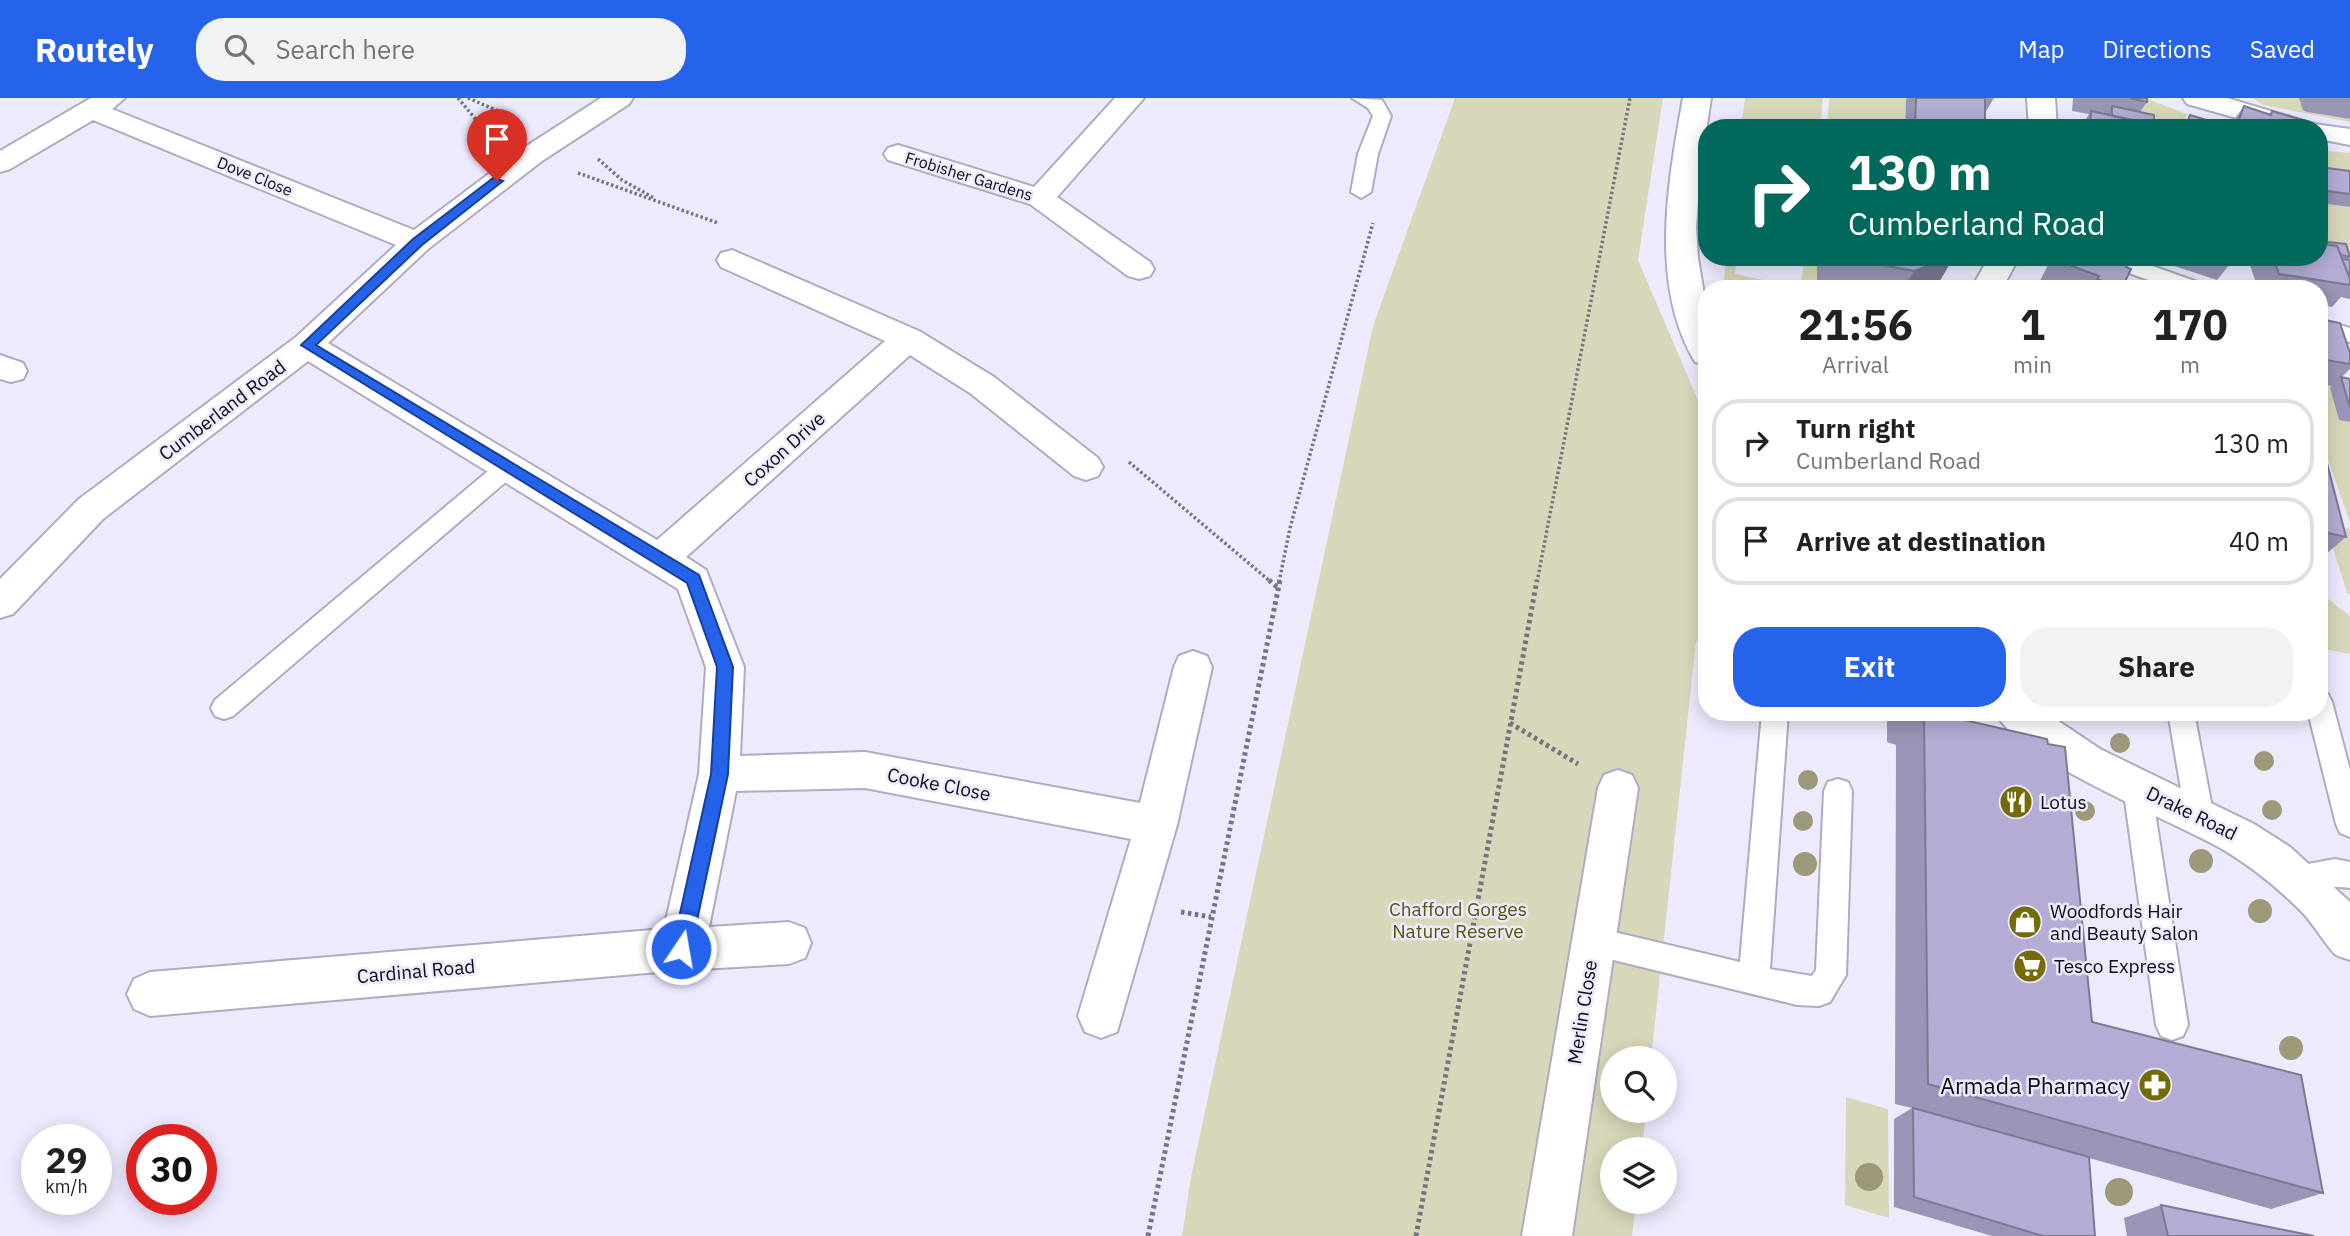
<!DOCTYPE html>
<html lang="en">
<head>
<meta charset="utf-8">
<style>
  body { margin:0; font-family:"IBM Plex Sans",sans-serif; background:#f2f2f2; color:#202124; height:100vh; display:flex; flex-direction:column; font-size:26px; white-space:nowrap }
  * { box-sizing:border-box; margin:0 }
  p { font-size:23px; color:#757577 }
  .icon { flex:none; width:38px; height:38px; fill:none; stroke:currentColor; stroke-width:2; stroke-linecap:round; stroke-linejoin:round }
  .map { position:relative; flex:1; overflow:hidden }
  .side { position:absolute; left:1698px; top:182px; width:630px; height:441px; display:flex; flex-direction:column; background:#fff; border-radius:28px; box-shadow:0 4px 18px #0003 }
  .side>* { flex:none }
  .guide { position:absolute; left:1698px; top:21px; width:630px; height:147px; border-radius:28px; box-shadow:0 4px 18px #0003; background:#00695c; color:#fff; overflow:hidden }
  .controls { position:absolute; left:1600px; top:948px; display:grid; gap:14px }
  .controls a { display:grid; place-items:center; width:77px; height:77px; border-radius:50%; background:#fff; box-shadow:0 4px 18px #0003; font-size:35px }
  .speed { position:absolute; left:21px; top:1026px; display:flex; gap:14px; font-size:35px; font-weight:700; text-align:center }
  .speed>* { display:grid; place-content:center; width:91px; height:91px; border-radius:50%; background:#fff; box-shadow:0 4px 18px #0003; line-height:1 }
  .speed small { font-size:18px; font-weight:400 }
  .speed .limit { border:10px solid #d22; background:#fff; color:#111 }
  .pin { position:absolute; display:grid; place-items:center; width:60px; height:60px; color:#fff; margin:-72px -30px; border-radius:50% 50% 50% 0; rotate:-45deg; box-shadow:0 0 7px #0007 }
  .pin .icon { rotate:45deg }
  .me { position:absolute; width:77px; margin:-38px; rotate:12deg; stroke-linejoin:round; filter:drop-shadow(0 0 5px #0008) }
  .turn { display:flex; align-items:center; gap:24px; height:147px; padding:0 35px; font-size:32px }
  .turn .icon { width:91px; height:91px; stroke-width:2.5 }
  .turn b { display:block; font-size:49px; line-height:60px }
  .eta { display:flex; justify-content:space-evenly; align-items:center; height:119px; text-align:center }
  .eta b { font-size:42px; font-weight:700; line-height:49px }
  .primary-button { display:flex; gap:14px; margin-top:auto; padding:14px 35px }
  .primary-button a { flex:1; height:80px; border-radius:28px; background:#2563eb; color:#fff; font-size:28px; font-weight:700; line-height:80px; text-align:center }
  .primary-button a+a { background:#f2f2f2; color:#202124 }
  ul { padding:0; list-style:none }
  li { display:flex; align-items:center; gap:21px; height:88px; margin:0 14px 10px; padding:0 21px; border:4px solid #e0e0e0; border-radius:28px }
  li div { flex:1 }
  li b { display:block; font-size:26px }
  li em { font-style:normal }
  header { display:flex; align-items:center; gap:42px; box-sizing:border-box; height:98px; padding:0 35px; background:#2563eb; color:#fff }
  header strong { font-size:33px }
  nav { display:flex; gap:38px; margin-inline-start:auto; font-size:24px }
  .search { width:490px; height:63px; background:#f2f2f2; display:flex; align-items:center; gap:18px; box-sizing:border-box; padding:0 24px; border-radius:28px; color:#757577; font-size:26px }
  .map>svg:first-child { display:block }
</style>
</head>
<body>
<header>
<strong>Routely</strong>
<div class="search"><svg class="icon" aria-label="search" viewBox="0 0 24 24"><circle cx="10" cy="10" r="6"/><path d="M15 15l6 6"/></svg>Search here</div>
<nav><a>Map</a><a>Directions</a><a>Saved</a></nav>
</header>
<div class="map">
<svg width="2350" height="1138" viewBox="0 0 2350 1138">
  <rect width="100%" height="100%" fill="#eeeafe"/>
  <!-- green -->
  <path fill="#d9d7ba" d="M1455 0H1663L1638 162 1706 321V545L1696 543 1651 961H1612V1013H1646L1642 1052H1612V1104H1636L1632 1138H1182L1191 1079 1373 228Z
    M1745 0H1823L1820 30H1741Z
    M1829 0H1917V4L1906 3 1905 30H1827Z
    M2145 0 2187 16 2181 30H2146L2133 26Z
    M2253 0H2299L2307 14 2350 21V24L2263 7Z
    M2319 52 2350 55V85L2319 81Z
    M2319 105 2350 109V175L2253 159H2319Z
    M1726 159H1737L1735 176 1801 190 1804 159H1871L1818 165 1817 191H1727L1724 182Z
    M2319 286 2333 288 2330 290 2339 322 2350 324V425L2323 347 2319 346Z
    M2325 425 2350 431V496L2347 495Z
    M2319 494 2350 518V556L2319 550Z
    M1846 999 1888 1011 1889 1120 1845 1107Z"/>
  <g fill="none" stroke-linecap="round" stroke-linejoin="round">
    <defs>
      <path id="lane" d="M1352 0 1382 2 1391 18 1378 56 1371 94 1361 100 1351 94 1358 56 1373 18 1368 10Z
        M2095 159H2127L2203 186 2206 191H2174L2098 164Z
        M2319 221 2350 230V244L2319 235Z
        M508 360 516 363 520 369 516 375 233 618 224 621 215 618 211 610 215 602 500 363Z
        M2319 593 2328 596 2332 604 2350 672V739L2340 735 2336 726 2308 614H2319Z
        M1762 614H1788L1770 871 1812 878 1816 872 1824 693 1828 684 1838 681 1848 684 1852 693 1846 877 1830 904 1819 908 1797 907 1593 857 1582 853 1578 843 1582 833 1593 829 1740 864Z
        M2168 614H2194L2213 715 2209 724 2199 728 2189 724 2185 715Z
        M2137 676 2147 679 2151 688 2188 927 2183 938 2172 942 2161 938 2156 927 2123 688 2127 679Z
        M2335 761 2350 764V790C2328 786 2306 796 2286 788L2281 779 2286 770Z"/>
      <path id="street" d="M91 0H125L112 11 414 132 522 51 601 0H633L629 6 542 63 428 151 328 245 657 442 885 243 721 169 717 162 721 155 732 152 919 233 994 279 1098 360 1103 369 1098 378 1086 382 1074 378 970 295 910 257 686 459 706 472 744 569 740 658 865 654 1140 705 1174 569 1179 558 1193 553 1207 558 1212 569 1177 727 1117 934 1101 940 1085 934 1078 918 1131 741 865 690 736 693 709 829 789 824 805 830 811 845 805 860 789 866 682 872 150 918 134 911 127 896 134 881 150 874 664 831 699 676 706 569 678 491 308 263 103 421 13 516 0 520V481L79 401 296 239 396 147 93 22 10 71 0 74V53Z
        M1115 0H1144L1057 99 1150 164 1154 171 1150 178 1139 181 1128 178 1030 106 888 62 884 56 888 50 898 47 1034 89Z
        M2027 0H2055L2057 30H2029Z
        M2183 0H2227L2314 26 2350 31V47L2319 41V30H2272L2187 6Z
        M1989 159H2019L2002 191H1971Z
        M0 257 23 265 27 273 23 281 11 284 0 281Z
        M1618 672 1632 677 1638 690 1572 1138H1522L1598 690 1604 677Z"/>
      <path id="secondary" d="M1683 0H1711L1701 66 1696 129 1698 160 1706 208V267L1695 264C1649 187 1668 83 1683 0Z
        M1995 614H2045L2100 651 2254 726 2290 749 2350 804V862C2346 860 2338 859 2335 856 2328 850 2312 824 2302 814 2278 790 2251 768 2222 751 2170 721 2020 664 1995 614Z"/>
    </defs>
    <!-- lane casing -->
    <use href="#lane" stroke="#b0abc3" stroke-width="4"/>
    <!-- street casing -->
    <use href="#street" stroke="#b0abc3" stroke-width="4"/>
    <!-- secondary casing -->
    <use href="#secondary" stroke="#b0abc3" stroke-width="4"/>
    <!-- path-far1 -->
    <path stroke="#777482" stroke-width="3.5" stroke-dasharray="2.5 2.5" stroke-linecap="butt" d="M458 0 482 29 494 36
      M468 0 514 20
      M598 61 622 82 654 100
      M578 75 718 125
      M1129 364 1271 484
      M1279 484 1290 430 1373 125
      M1537 484 1630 0"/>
    <!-- path -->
    <path stroke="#777482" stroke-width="5" stroke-dasharray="3.5 3.5" stroke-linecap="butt" d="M1269 482 1278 490
      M1510 625 1578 666
      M1181 814 1211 819
      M1148 1138 1280 482
      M1416 1138 1537 482"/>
    <!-- lane -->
    <use href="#lane" fill="#fff" fill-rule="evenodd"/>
    <!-- street -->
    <use href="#street" fill="#fff" fill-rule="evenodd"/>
    <!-- secondary -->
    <use href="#secondary" fill="#fff" fill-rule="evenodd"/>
  </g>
  <!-- trees -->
  <g fill="#9d9878">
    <circle cx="2120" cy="645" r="10"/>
    <circle cx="2264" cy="663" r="10"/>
    <circle cx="1808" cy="682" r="10"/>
    <circle cx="2272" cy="712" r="10"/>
    <circle cx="2085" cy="713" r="10"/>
    <circle cx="1803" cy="723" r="10"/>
    <circle cx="2201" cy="763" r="12"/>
    <circle cx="1805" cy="766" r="12"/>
    <circle cx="2260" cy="813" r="12"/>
    <circle cx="2291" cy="950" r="12"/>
    <circle cx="1869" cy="1079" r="14"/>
    <circle cx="2119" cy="1094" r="14"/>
  </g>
  <!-- wall -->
  <path fill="#9b94b6" d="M1907 0H1994L1985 15V30H1905L1906 2Z
    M2073 0H2147V4L2140 14 2154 30H2081L2089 16 2072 13Z
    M2299 0H2350V21L2307 14 2303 12Z
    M2244 8 2269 16 2272 13 2307 30H2181L2190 17 2229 29Z
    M2319 69 2350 73V109L2319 105Z
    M2327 144 2350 157V159L2348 162H2350V201L2341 199 2332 209 2319 207V191H2258L2250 167 2251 165 2234 161 2217 182 2162 164 2163 159H2319Z
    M1821 159H1958L1954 165 1951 163 1935 191H1817V165Z
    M2052 159H2131L2126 169 2122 191H2060L2040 183Z
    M2319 221 2350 255V271L2342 279 2350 281V324L2339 322 2330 290 2332 288 2319 286Z
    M2319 334 2346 439 2319 462Z
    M1891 614H1938L2092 924 2323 1095 2271 1111 2089 1060 2095 1138H1992L1894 1109V1021L1912 1010 1895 1006 1896 647 1887 644V619Z
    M2161 1107 2314 1138H2127L2124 1120Z"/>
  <!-- shaded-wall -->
  <path fill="#7e7894" d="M1954 159 1935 191H1903L1914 173Z"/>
  <!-- building -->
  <path fill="#b4acd4" stroke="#7e7894" stroke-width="2" d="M1916 0H1985V30H1915Z
    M2130 0H2147V4Z
    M2112 8 2154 17V30H2152V26L2112 18Z
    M2244 8 2271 17 2272 13 2309 24 2307 30H2236Z
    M2091 13 2152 26V30H2090Z
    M2190 17 2229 29 2185 30Z
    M2319 69 2350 73V96L2319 92Z
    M2327 144 2346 146 2350 159 2341 157 2337 148 2328 147Z
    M2319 145 2337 148 2350 181V187L2279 176 2273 159H2319Z
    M1840 159H1953L1914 173Z
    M2056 159H2131L2126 169 2131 171 2122 190 2097 181 2099 178 2055 162Z
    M2342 161 2350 162V181Z
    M2201 188 2215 191H2201Z
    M2319 221 2340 225 2350 255V266L2319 261Z
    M2341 279 2350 281V310Z
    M2319 334 2346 439 2319 433Z
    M1917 614H1938V616L2047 641 2048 646 2065 649 2092 924 2301 977 2323 1095 1928 986 1924 616Z
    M1913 1010 2089 1059 2095 1138H2043L1914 1099Z
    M2161 1107 2314 1138H2168Z"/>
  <!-- route -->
  <path fill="#2563eb" stroke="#184099" stroke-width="2" d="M493 80 503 83 422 147 316 247 699 477 733 569 728 676 691 851 688 857 681 859 675 857 672 851 711 676 717 569 687 485 301 247 413 141Z"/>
  <!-- icons -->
  <defs>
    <symbol id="restaurant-disc" viewBox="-11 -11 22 22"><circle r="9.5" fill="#746b05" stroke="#eeeafe"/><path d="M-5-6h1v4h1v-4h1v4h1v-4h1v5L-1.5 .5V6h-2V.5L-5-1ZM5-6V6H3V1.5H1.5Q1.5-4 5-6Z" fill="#fff"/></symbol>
    <symbol id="shop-disc" viewBox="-11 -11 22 22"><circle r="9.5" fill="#746b05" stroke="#eeeafe"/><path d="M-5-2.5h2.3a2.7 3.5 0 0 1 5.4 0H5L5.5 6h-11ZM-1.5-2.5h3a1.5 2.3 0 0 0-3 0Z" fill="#fff"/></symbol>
    <symbol id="supermarket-disc" viewBox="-11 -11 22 22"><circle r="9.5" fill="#746b05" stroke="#eeeafe"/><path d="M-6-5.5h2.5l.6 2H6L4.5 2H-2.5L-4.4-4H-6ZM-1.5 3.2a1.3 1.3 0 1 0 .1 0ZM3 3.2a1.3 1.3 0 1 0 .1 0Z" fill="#fff"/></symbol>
    <symbol id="pharmacy-disc" viewBox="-11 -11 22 22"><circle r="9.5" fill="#746b05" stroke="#eeeafe"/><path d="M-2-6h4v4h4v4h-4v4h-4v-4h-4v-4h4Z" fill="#fff"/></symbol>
  </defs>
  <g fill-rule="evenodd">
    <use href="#restaurant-disc" x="1997" y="685" width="38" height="38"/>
    <use href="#shop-disc" x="2006" y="805" width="38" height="38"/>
    <use href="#supermarket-disc" x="2011" y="849" width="38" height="38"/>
    <use href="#pharmacy-disc" x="2136" y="968" width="38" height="38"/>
  </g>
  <g text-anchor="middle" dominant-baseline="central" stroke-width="5" stroke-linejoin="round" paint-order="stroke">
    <!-- far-street labels -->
    <g font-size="16" fill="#0d0b13" stroke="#eeeafe">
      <text transform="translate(255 78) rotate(22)">Dove Close</text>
      <text transform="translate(969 78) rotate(17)">Frobisher Gardens</text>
    </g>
    <!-- street labels -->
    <g font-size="19" fill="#0d0b13" stroke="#eeeafe">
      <text transform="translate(222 312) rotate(-37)">Cumberland Road</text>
      <text transform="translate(784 351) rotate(-42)">Coxon Drive</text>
      <text transform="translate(939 686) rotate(11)">Cooke Close</text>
      <text transform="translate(2192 715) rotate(26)">Drake Road</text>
      <text transform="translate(416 873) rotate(-5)">Cardinal Road</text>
      <text transform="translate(1582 914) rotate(-81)">Merlin Close</text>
    </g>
    <!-- poi labels -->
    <g font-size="19" fill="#0d0b13" stroke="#eeeafe" text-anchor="start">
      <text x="2040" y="704">Lotus</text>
      <text x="2050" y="813">Woodfords Hair<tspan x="2050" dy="22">and Beauty Salon</tspan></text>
      <text x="2054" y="868">Tesco Express</text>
    </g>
    <!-- park labels -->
    <g font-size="19" fill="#5b540b" stroke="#eeeafe">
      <text x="1458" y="811">Chafford Gorges<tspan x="1458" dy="22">Nature Reserve</tspan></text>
    </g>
    <!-- near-poi labels -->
    <g font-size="23" fill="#0d0b13" stroke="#eeeafe" text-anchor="end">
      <text x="2130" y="987">Armada Pharmacy</text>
    </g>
  </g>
</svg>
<div class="controls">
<a><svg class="icon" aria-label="search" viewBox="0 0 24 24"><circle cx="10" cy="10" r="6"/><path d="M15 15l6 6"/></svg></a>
<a><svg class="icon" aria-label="layers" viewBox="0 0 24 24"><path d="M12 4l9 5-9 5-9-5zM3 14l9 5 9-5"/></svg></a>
</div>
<div class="speed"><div>29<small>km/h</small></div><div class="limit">30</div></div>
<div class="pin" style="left:497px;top:83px;background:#d93025"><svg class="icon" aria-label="arrive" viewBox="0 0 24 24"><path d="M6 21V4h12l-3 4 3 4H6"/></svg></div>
<svg class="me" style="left:681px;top:851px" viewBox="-20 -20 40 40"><circle r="17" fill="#2563eb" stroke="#fff" stroke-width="3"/><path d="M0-11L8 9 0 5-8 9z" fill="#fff"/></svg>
<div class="guide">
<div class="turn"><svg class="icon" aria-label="right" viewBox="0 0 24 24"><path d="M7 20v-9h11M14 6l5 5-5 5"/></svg><div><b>130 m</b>Cumberland Road</div></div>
</div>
<section class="side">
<div class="eta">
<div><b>21:56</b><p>Arrival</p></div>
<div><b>1</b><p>min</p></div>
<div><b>170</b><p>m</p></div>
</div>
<ul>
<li><svg class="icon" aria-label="right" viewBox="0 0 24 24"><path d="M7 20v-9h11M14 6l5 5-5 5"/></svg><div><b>Turn right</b><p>Cumberland Road</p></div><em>130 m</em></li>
<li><svg class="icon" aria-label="arrive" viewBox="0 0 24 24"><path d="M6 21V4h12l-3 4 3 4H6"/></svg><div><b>Arrive at destination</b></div><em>40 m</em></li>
</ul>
<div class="primary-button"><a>Exit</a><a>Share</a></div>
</section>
</div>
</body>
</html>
